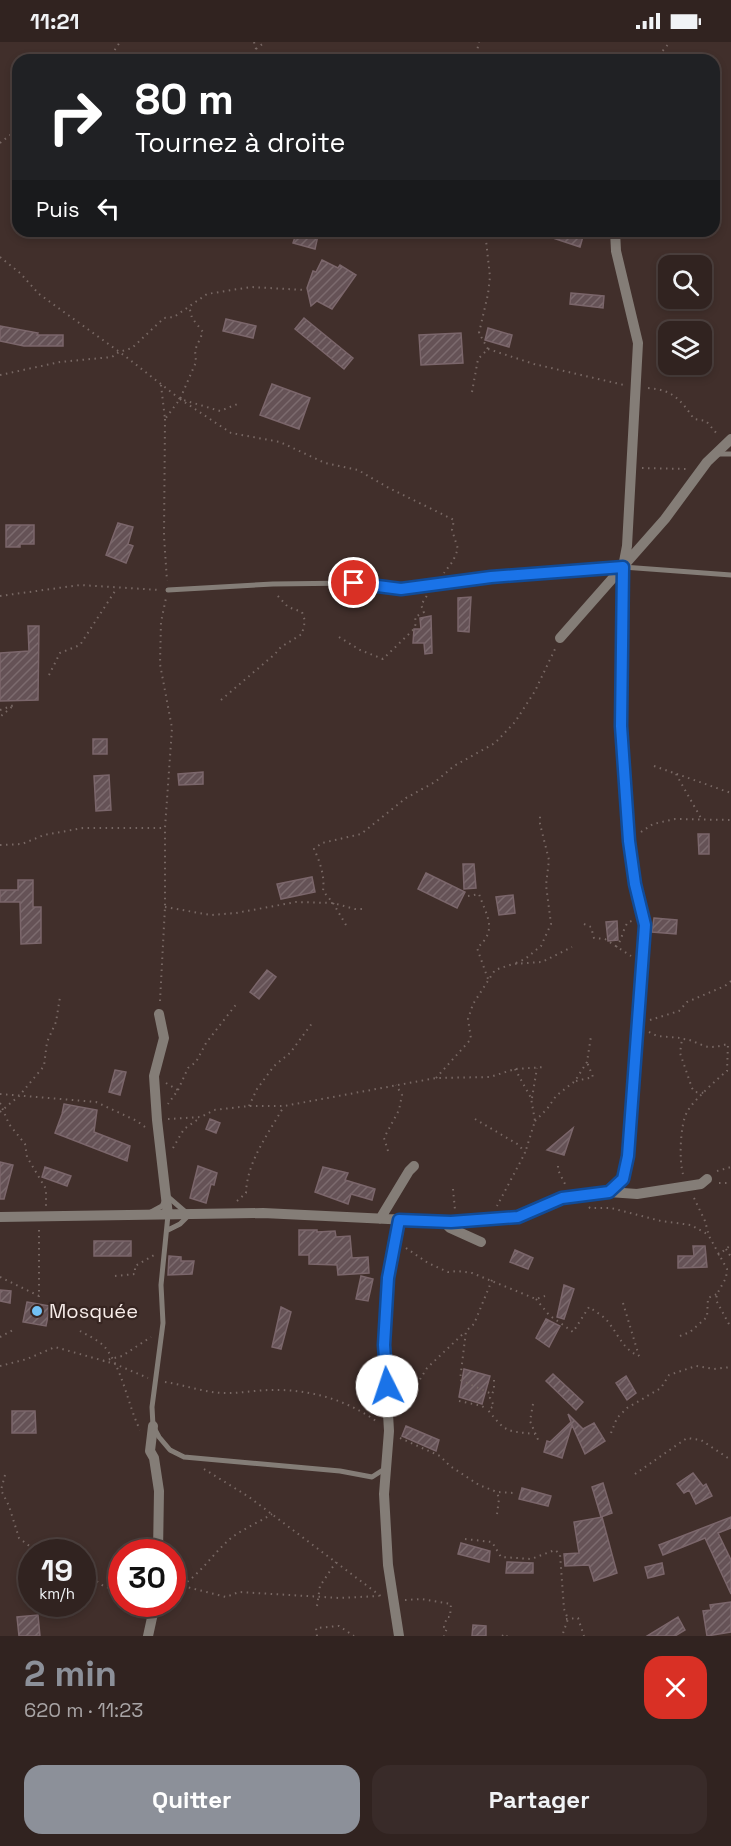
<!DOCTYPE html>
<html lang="fr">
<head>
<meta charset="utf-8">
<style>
  body { margin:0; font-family:"Space Grotesk",sans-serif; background:#392b29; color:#f1f3f6; height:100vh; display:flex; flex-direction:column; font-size:22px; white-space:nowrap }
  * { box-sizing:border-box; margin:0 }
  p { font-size:20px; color:#a8a4a5 }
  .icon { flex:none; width:33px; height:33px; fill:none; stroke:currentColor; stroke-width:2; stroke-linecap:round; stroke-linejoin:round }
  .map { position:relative; height:1594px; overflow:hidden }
  .drawer { display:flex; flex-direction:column; background:#312320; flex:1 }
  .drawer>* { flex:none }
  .hud { position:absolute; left:12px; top:12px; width:708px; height:183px; border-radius:18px; box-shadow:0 3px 9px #0003,0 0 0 2px #4c403e; background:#202124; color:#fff; overflow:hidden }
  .buttons { position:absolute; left:658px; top:213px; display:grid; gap:12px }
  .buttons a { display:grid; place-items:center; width:54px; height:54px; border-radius:12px; background:#312320; box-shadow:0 3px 9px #0003,0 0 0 2px #4c403e; font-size:30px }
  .speed { position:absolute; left:18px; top:1497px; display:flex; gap:12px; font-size:30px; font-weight:700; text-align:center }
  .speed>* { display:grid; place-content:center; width:78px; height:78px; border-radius:50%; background:#312320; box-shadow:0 3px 9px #0003,0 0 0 2px #4c403e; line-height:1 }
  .speed small { font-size:15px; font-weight:400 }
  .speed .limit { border:9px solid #d22; background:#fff; color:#111 }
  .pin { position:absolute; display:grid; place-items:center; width:51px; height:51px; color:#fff; margin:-26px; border:3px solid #fff; border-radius:50%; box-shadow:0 2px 6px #0007 }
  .me { position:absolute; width:66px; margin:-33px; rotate:356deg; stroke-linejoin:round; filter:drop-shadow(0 0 4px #0008) }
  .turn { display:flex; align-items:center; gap:21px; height:126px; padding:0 24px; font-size:27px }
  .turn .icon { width:78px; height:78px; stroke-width:2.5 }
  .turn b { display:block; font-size:42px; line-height:51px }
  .then { display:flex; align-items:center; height:57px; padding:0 24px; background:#0003; gap:12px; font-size:22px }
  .round { display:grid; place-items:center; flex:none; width:63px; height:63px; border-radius:18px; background:#392b29 }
  .summary { display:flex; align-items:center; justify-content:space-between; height:102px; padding:0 24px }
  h1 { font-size:36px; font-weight:700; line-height:45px; color:#8c9099 }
  .primary-button { display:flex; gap:12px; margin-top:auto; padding:12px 24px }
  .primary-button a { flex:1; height:69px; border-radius:18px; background:#8c9099; color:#fff; font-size:24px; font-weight:700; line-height:69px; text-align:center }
  .primary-button a+a { background:#392b29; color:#f1f3f6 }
  .status { display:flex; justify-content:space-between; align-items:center; height:42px; padding:0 30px; background:#312320; direction:ltr }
  .status svg { height:16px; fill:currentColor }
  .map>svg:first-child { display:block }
</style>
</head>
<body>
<div class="status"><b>11:21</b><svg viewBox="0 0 49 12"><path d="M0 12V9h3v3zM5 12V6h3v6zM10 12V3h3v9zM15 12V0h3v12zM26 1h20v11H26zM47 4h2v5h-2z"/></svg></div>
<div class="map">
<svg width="731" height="1594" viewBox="0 0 731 1594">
  <defs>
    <pattern id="building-hatch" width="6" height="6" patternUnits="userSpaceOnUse" patternTransform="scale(1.5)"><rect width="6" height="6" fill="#655256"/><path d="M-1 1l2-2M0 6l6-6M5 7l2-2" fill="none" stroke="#7c6b6e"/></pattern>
  </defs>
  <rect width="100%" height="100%" fill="#412f2b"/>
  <!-- building -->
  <path fill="url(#building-hatch)" stroke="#7b666b" stroke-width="1.5" d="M297 189H319L315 207 293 201Z
    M539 189H578L584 191 580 205 538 191Z
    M322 218 338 226 340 223 356 233 332 267 317 259 311 264 307 246 313 229 316 230Z
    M571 251 604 254 603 266 570 262Z
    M304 276 353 316 344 327 295 287Z
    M226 277 256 284 253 296 223 289Z
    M0 284 38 291 37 293H63V304H24L0 299Z
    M488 286 512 293 509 305 485 298Z
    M461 291 463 321 421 323 419 293Z
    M272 342 310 356 299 387 260 373Z
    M118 481 133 485 128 502 133 504 126 521 106 513Z
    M6 483H34V502H20V505H6Z
    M471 555 469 590 458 589V556Z
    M431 574 432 611 425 612 424 601H413L414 587H421L420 576Z
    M28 584H39L38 658 0 659V611L29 609Z
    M93 697H107V712H93Z
    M203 730V742L179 743 178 732Z
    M109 733 111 768 96 769 94 734Z
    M698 792H709V812H699Z
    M463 822H474L476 846 464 847Z
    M426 831 465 850 457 866 418 847Z
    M312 835 315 850 281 857 277 842Z
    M18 838H33V865H41V901L21 902 20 860H0V848H18Z
    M513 853 515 871 499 873 496 855Z
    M654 876 677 878 676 892 652 890Z
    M617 879 618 898 608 899 606 880Z
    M267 928 276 935 259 957 250 950Z
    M115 1028 126 1030 120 1053 109 1050Z
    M64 1062 97 1068 94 1090 130 1104 127 1119 55 1091 62 1072Z
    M210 1077 220 1081 216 1091 206 1087Z
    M573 1086 564 1113 547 1108Z
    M0 1120 13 1123 4 1157H0Z
    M198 1124 217 1131 214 1143 211 1142 206 1161 190 1156Z
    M45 1125 71 1134 67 1144 42 1135Z
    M323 1125 348 1131 345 1138 375 1147 372 1158 351 1152 348 1162 315 1150Z
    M299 1188H317V1190L335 1189 336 1195 350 1194 352 1216 368 1215 369 1231 338 1233 337 1223 309 1222V1213H299Z
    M94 1199H131V1214H94Z
    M693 1204H705L707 1225 678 1226V1214H694Z
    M515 1208 533 1216 528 1227 510 1220Z
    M169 1214 181 1215V1219H194L192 1232 168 1233Z
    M361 1234 373 1237 368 1259 356 1257Z
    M564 1243 574 1247 564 1277 557 1275Z
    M0 1248 11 1249 10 1261 0 1259Z
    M27 1260 50 1264 46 1284 23 1280Z
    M281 1265 291 1270 281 1307 272 1305Z
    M546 1277 560 1284 549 1305 536 1296Z
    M464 1327 490 1334 482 1362 459 1355Z
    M553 1332 583 1360 576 1368 546 1339Z
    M626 1334 636 1351 627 1358 616 1341Z
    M12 1369H35L36 1391H12Z
    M568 1372 583 1387 594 1381 605 1399 585 1412 572 1383 562 1416 544 1410 547 1399 550 1400 571 1380Z
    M406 1384 439 1398 436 1409 402 1394Z
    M693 1431 703 1444 706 1442 712 1454 696 1462 689 1448 684 1451 677 1442Z
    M603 1441 612 1471 601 1475 592 1445Z
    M522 1446 551 1454 548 1464 519 1457Z
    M602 1475 617 1531 594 1539 589 1523 565 1524 564 1512 579 1511 574 1480Z
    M731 1475V1486L718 1491 731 1518V1552L705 1496 663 1513 659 1503Z
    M461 1501 490 1509 489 1520 458 1512Z
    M507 1520 533 1521V1531H506Z
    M662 1521 664 1532 648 1536 645 1525Z
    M731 1560V1590L707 1594 703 1569 711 1568 710 1563Z
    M38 1573 40 1594H19L17 1575Z
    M678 1575 685 1588 675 1594H647Z
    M473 1583 486 1584V1594H472Z"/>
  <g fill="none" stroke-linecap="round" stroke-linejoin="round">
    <!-- path -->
    <path stroke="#786864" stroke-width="2" stroke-dasharray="1.5 4.5" stroke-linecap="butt" d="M254 0 256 7 255 18
      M256 7 265 0
      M108 18 120 0
      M475 18 479 0
      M655 18 670 0
      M0 101 18 87
      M0 215 20 231 39 252 125 314 180 357 220 369 240 361
      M488 307 534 322 624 343
      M0 333 60 320 112 315 119 310 132 306 164 276 174 275 207 252 251 245 305 248
      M161 343 165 377 180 357 196 320 195 308 203 290 192 276 189 264
      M648 346C673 348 680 357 694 377L706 379 718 393
      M472 350 478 317 488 307 479 291 488 252 490 235 485 189
      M180 357 231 391 280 400 325 421 358 428 389 446 454 478 452 488 458 507 453 519 444 531
      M165 377 164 494 167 539
      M642 426 687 427
      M0 554 80 543 159 548
      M339 595 360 608 383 617 414 587 416 581 415 575 424 570 421 563 428 552
      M49 633 60 611 80 603 117 546
      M221 658 275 612 281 605 302 592 305 579 302 570 288 565 275 551
      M0 668 14 663 0 675
      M654 724 731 751
      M676 732 702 778
      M641 790 653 782 675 777 731 778
      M0 803 22 802 44 793 83 786H165
      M468 854 479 852C487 875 498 888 477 906L488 937
      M165 865 211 873 236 871 296 860 333 861 355 867H365
      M584 882 591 885 594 896 605 897 631 914
      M346 883 333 861 323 849C325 834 320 820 314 807L322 801 361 792 406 756 435 740 454 724 495 701 515 680 535 649 555 607
      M616 905C622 899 622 889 628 880L632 879
      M516 921 525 917 541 904 551 882 546 843 549 818 540 782V774
      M160 959 165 865V786L172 686 160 622 161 580 166 556
      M650 978 679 969 687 960 725 944 731 939
      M649 990 657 994 681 996
      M515 1027 531 1056 535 1079 525 1111
      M436 1036 471 997 468 977 473 962 495 928 513 922 542 920 572 905
      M576 1039 593 1035 587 1020
      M166 1041 178 1048 168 1062
      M178 1048 188 1026 196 1020 206 1001 238 960
      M0 1052 96 1060 137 1079 145 1085
      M532 1056 537 1026
      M0 1061 9 1082 25 1102 27 1115 46 1147V1164
      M249 1064 257 1047 274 1024 290 1011 313 980
      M0 1070 19 1054 44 1024 47 1000 56 980 60 955
      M168 1077 201 1075 214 1068 249 1064H284L436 1036 490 1035 515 1027 545 1025
      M475 1077 519 1103 525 1111 497 1164
      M535 1079 547 1067 556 1054 575 1039 587 1020 591 994
      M173 1106 184 1087 200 1076
      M388 1109 384 1096 399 1068 402 1053 396 1043
      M558 1124V1128L566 1144
      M717 1129 731 1125
      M683 1132C679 1119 680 1083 687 1070 692 1060 717 1037 727 1029L728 1002C719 1004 710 1007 702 1003 694 1000 690 997 682 997L680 1011 692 1046 695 1050 705 1051
      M719 1141H731
      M453 1147 455 1168
      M694 1156 705 1179 709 1194 727 1227 726 1236 717 1252 716 1258 731 1286
      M237 1159 246 1151C247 1119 269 1091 284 1064
      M589 1165 590 1166H611L661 1179 691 1183 707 1192
      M406 1206 428 1221 448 1230 457 1229 472 1231 536 1257 545 1254
      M726 1207 731 1215
      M718 1213 731 1203
      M115 1234 135 1232V1224L154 1213
      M0 1235 39 1254V1187
      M492 1238 474 1282 466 1289 460 1338 492 1352
      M536 1257 549 1273 573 1290 589 1265C596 1270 604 1274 609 1281 619 1294 623 1307 639 1314
      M623 1261 639 1314
      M80 1289C87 1293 98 1298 104 1304 123 1327 127 1361 140 1388
      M680 1294 690 1290 707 1275 708 1256 717 1252
      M0 1295 15 1287
      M103 1319 122 1314 151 1295
      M0 1324 27 1317 55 1305 115 1322 148 1336
      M494 1338V1348L490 1356 494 1364 488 1368C506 1391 507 1389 535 1392
      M165 1340C186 1343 207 1352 229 1351 243 1351 257 1348 271 1348 308 1347 345 1357 376 1379
      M399 1358 414 1347 427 1326 465 1290
      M459 1359 482 1364 487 1368
      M533 1362 530 1379 539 1400
      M611 1391 617 1376 627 1366 661 1346 669 1333 696 1324 714 1327 731 1325
      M400 1396 440 1414 450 1424 479 1443 497 1450 514 1451
      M204 1427 249 1455 382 1555
      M635 1432 687 1396 701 1398 731 1418
      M5 1433 1 1448 9 1464 19 1496 28 1503 45 1510
      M497 1472 499 1457 497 1450
      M465 1497 492 1500 501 1515 531 1517 555 1508 560 1512 564 1567 568 1577 562 1594
      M82 1529 105 1545 122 1548
      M183 1544 226 1555 239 1550 340 1556 379 1554
      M172 1549C197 1538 211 1513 231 1496 243 1487 259 1480 272 1472
      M405 1558 421 1557 451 1562 450 1575H447L444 1585 447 1586 444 1594
      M317 1564 320 1544 336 1520
      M566 1577 578 1576 584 1594
      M317 1594 316 1586 339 1584 354 1594
      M502 1594 506 1592 507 1594"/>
    <!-- service -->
    <path stroke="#847d77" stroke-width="5" d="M718 412H731
      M168 548 273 542 354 541 401 547 491 535 623 525 731 533
      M151 1170 162 1164 167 1154 189 1173 180 1182 168 1188
      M168 1173 161 1243 163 1281 152 1365 153 1384 159 1395 170 1408 184 1415 340 1429 372 1435 386 1426"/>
    <!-- minor -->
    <path stroke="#847d77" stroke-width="10" d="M560 596 665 477 707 420 731 397
      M159 972 164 996 154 1034 157 1078 168 1173
      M609 1150 623 1137 628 1114 645 883 635 842 629 799 621 685 623 525 627 504 638 301 616 209 615 189
      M0 1175 263 1171 451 1180 518 1175 562 1156 609 1150 637 1152 701 1142 707 1137
      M380 1177 409 1129 414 1124
      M399 1178 388 1236 384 1303 389 1389 384 1452 388 1523 399 1594
      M444 1180 450 1186 481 1200
      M153 1384 150 1409 154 1416 159 1449 158 1510
      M148 1594 155 1562"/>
  </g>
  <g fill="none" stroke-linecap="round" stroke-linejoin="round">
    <defs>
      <path id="route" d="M354 541 401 547 491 535 623 525 621 684 629 799 635 842 645 883 628 1114 623 1137 609 1150 562 1156 518 1175 451 1180 399 1178 388 1236 384 1303 387 1344"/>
    </defs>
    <!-- route casing -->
    <use href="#route" stroke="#114b97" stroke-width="15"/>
    <!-- route -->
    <use href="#route" stroke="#1a73e8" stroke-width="10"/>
  </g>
  <!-- markers -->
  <circle fill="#72c1f5" stroke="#362521" stroke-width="2" cx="37" cy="1269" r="6"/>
  <g text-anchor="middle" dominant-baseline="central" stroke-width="4.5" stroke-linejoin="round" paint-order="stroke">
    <!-- poi labels -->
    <g font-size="20" fill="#f6ebe8" stroke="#362521" text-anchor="start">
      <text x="49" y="1269">Mosquée</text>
    </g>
  </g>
</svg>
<div class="buttons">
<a><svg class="icon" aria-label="search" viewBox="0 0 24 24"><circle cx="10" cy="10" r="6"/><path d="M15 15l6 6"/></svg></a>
<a><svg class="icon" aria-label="layers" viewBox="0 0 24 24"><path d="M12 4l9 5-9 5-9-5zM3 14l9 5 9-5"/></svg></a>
</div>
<div class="speed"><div>19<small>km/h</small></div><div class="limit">30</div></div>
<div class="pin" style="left:354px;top:541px;background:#d93025"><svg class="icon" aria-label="arrive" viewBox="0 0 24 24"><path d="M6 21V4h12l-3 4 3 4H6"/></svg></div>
<svg class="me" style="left:387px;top:1344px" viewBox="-20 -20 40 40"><circle r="19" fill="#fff"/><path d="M0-13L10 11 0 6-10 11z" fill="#1a73e8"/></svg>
<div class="hud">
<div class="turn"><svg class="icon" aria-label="right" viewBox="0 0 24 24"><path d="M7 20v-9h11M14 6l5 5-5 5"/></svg><div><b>80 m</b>Tournez à droite</div></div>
<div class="then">Puis<svg class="icon" aria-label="left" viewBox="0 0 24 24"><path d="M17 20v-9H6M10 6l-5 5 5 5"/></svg></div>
</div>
</div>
<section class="drawer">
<div class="summary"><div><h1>2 min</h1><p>620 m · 11:23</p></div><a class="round" style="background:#d93025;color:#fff"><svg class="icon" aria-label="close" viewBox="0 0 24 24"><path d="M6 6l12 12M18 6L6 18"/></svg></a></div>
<div class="primary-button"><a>Quitter</a><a>Partager</a></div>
</section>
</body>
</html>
